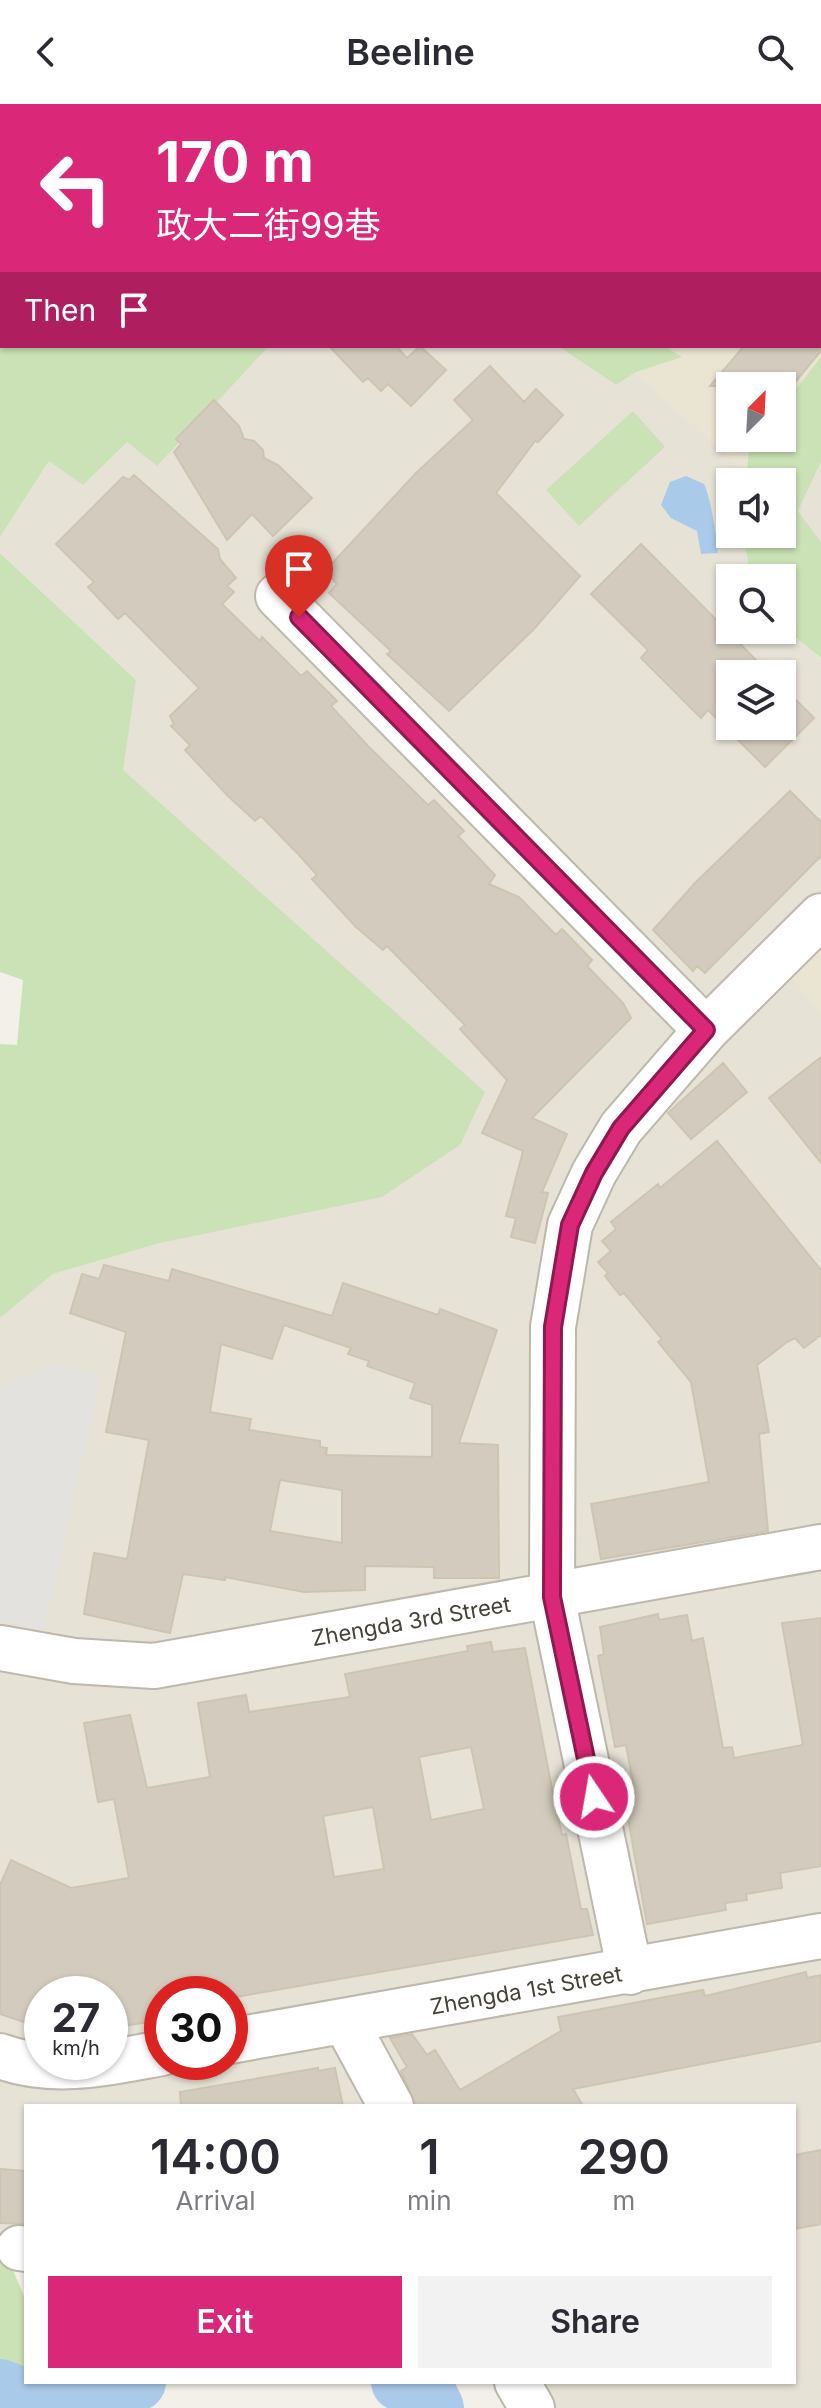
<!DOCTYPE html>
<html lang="en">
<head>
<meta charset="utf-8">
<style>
  body { margin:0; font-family:Inter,"Noto Sans TC",sans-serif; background:#f2f2f3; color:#2b2b33; height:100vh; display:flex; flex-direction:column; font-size:30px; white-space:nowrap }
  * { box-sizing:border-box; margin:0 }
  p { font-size:26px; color:#7c7c81 }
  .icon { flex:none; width:44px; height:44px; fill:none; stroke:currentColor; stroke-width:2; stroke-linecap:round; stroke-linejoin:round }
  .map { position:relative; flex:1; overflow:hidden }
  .panel { position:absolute; left:24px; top:2000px; width:772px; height:280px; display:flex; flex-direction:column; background:#fff; border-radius:0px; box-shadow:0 2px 6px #0004 }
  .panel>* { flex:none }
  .guide { position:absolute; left:0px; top:0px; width:822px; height:244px; box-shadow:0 2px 6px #0004; background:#db2777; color:#fff; overflow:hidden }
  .needle { width:52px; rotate:24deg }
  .buttons { position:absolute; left:716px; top:268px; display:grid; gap:16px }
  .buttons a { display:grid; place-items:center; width:80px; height:80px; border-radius:0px; background:#fff; box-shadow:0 2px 6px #0004; font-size:40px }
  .speed { position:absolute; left:24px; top:1872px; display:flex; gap:16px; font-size:40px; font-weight:700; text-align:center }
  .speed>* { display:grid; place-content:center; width:104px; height:104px; border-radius:50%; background:#fff; box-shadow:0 2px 6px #0004; line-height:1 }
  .speed small { font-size:20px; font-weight:400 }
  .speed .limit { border:12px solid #d22; background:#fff; color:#111 }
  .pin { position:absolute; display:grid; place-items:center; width:68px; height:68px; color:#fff; margin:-82px -34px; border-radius:50% 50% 50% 0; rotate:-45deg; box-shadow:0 0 8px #0007 }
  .pin .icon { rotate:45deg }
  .me { position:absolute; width:88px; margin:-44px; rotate:348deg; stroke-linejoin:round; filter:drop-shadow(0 0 6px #0008) }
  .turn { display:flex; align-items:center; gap:28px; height:168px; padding:0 24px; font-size:36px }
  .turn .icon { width:104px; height:104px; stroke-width:2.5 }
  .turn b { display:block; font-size:56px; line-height:68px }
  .then { display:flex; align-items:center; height:76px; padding:0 24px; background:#0003; gap:16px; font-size:30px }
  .eta { display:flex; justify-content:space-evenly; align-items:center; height:136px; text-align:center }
  .eta b { font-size:48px; font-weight:600; line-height:56px }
  .primary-button { display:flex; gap:16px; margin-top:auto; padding:16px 24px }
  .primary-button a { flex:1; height:92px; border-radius:0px; background:#db2777; color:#fff; font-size:32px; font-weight:600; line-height:92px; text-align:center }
  .primary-button a+a { background:#f2f2f3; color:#2b2b33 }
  header { display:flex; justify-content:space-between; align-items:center; height:104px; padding:0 24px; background:#fff; font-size:36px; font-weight:600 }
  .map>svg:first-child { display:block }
</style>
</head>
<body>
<header><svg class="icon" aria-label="back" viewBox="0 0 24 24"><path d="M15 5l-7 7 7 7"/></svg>Beeline<svg class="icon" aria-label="search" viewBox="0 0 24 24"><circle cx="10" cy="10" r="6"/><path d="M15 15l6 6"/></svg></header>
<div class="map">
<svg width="821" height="2304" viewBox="0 0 821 2304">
  <rect width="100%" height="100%" fill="#f2f0e8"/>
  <!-- residential -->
  <path fill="#e6e2d6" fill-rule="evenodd" d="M269 242H558L616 281 636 268 747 369 746 378H730V430H743L751 474H730V526H782V522L821 554V821L791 872 821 909V2304H549L544 2278H794V2002H26V2142H0V1214L53 1170 160 1139 122 666 136 576 0 449V433L49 357 127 338 157 361ZM730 570H782V622H730ZM42 1890H110V1958H42ZM162 1890H230V1958H162Z
    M821 358V438L798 407Z"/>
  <!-- education -->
  <path fill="#eae5d3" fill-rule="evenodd" d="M0 0H810L814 2H2V124Z
    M821 5V295L767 378 747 369 604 242H820ZM730 282H782V334H730Z
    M821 841V909L790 872Z"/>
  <!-- green -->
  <path fill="#cae2b5" d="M0 112 2 242H269L157 362 127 338 83 381 49 357 0 433Z
    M558 242H664L682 253 636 268 616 281Z
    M821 253V358L798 407 821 438V554L782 522V474H751L743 430H782V378H746L749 345 757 334H782V303Z
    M633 307 665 343 579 422 546 386Z
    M0 449 136 576 123 666 485 988 460 1041 382 1093 160 1139 53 1170 0 1214V940L17 941 23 876 0 868Z
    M0 2142 4 2145 26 2197V2278H60L70 2304H0Z"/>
  <!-- parking -->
  <path fill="#e4e2df" d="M55 1260 101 1270 44 1526 0 1516V1281Z"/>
  <!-- water -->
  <path fill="#aacae9" d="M686 372 704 380C711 394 716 431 718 449L701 450 697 427 671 414 661 401 670 378Z"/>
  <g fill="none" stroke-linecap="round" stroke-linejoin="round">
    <!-- river -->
    <path stroke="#aacae9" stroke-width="58" d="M400 2278 428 2290 435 2304
      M0 2284 38 2299 137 2278"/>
  </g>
  <!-- building -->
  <path fill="#d3ccbe" stroke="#cdc5b2" stroke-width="2" fill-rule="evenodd" d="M329 242H396L407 254 420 242 446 266 411 302 388 280 381 287 368 274 363 278Z
    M744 242H821V247L792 282H710Z
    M490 262 524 298 536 285 563 311 538 338 535 337 496 389 580 472 533 526 449 607 387 550 391 547 329 489 337 480 325 467 416 369 473 316 454 296Z
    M214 296 239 322 244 335 254 337 263 346 264 354 278 361 312 394 273 432 252 410 227 436 174 348 181 340 176 335Z
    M134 371 218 445 220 455 236 474 227 482 234 488 222 500 260 537 262 533 301 572 307 567 337 597 331 602 368 642 428 701 434 696 464 727 458 732 495 771 489 780 519 793 556 831 562 825 592 856 587 862 623 899 631 914 532 1014 567 1030 542 1088 548 1089 535 1139 511 1133 516 1114 506 1112 523 1047 482 1029 507 976 460 925 465 921 387 842 383 846 356 823 312 775 317 771 299 751 261 712 255 717 228 692 185 646 190 641 171 622 174 620 170 612 199 584 125 509 118 515 88 483 94 478 56 440 123 373 129 376Z
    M641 440 770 570H730V622H782V582L814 614 765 663 708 606 701 614 641 554 648 546 591 490Z
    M790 687 821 718V752L705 869 697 862 693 867 653 826 695 779Z
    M821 953V1059L769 994Z
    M723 959 747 988 691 1035 668 1009Z
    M717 1037 821 1166V1231L804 1244 795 1234 787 1238 757 1261 769 1328 759 1330 768 1427 601 1455 591 1400 709 1378 691 1278 658 1238 662 1235 624 1189 620 1191 605 1172 608 1169 598 1158 611 1147 602 1137 616 1125 611 1118 658 1080 660 1084Z
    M104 1161 169 1177 172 1165 332 1212 343 1179 438 1211 440 1205 497 1226 459 1339 498 1341 499 1474H434V1463L365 1462V1486L304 1488 225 1473V1476L183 1470 170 1529 84 1510 94 1449 127 1455 149 1336 106 1328 126 1228 70 1209 82 1170 99 1175ZM284 1221 351 1244 348 1250 369 1257 367 1262 415 1279 410 1294 432 1301V1353L326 1351 327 1344 320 1343V1337L249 1326 251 1315 210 1308 221 1240 272 1255ZM280 1376 342 1386V1439L270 1427Z
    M658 1510 659 1516 687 1511 692 1537 703 1534 723 1644 732 1643 734 1654 803 1641 782 1519 821 1514V1762L780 1769 782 1784 746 1790 747 1796 725 1799 726 1806 647 1820 624 1692 635 1690 626 1641 615 1643 598 1552 604 1550 600 1523Z
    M491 1538 493 1548 525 1544 554 1695 562 1731 566 1730 581 1805H587L593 1831 230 1894V1890H162V1916L110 1924V1890H42V1924L0 1910V1781L11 1756 71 1784 129 1774 114 1695 98 1698 84 1619 130 1611 147 1684 210 1673 198 1599 246 1591 249 1608 350 1593 345 1570 468 1547 467 1542ZM471 1643 484 1705 431 1716 419 1653ZM373 1703 384 1765 334 1773 323 1712Z
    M806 1868 807 1874 821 1871V1937L573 1985 583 2002H416L401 1967 407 1963 390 1934 412 1930 427 1951 435 1946 460 1986 561 1927 558 1913 703 1886 705 1892Z
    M318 1964V1967L335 1964 343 2002H181L180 1988Z
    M821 2046V2120L794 2125V2051Z
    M0 2065 26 2067V2120L0 2119Z"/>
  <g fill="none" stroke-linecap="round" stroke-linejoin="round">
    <defs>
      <path id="minor" d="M263 0 265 2
        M480 0 483 2
        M619 0 622 2
        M278 492 706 926
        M0 1544 74 1557 154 1562 821 1443
        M630 1868 552 1493 553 1223 570 1121 594 1069 621 1024 706 926 821 812
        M345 1917 391 2002
        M230 1937 821 1832
        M0 1952C53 1972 108 1959 162 1949
        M19 2144 26 2145
        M517 2278 532 2304"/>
    </defs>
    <!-- minor casing -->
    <use href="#minor" stroke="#bdb8ab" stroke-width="48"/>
    <!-- minor -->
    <use href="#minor" stroke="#fff" stroke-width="44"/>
  </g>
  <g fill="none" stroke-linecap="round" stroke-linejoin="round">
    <defs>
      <path id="route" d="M299 513 706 926 621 1024 594 1069 570 1121 553 1223 552 1493 594 1693"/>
    </defs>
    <!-- route casing -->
    <use href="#route" stroke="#8e194d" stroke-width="20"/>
    <!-- route -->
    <use href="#route" stroke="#db2777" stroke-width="14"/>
  </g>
  <g text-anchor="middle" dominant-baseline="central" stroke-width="6" stroke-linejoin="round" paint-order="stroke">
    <!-- street labels -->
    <g font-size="22" fill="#454137" stroke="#fff">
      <text transform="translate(411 1517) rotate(-10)">Zhengda 3rd Street</text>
      <text transform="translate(526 1886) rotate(-10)">Zhengda 1st Street</text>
    </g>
  </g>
</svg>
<div class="buttons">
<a><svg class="needle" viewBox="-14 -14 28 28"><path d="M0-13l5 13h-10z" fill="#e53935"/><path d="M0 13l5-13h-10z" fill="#7c7c81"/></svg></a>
<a><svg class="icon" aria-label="sound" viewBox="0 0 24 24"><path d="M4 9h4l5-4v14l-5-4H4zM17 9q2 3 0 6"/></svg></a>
<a><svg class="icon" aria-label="search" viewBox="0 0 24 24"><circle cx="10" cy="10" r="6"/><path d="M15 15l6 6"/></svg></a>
<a><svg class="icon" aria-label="layers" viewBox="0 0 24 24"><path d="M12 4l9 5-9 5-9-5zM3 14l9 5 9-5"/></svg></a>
</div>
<div class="speed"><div>27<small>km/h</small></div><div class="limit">30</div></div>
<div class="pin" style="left:299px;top:513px;background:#d93025"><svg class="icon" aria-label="arrive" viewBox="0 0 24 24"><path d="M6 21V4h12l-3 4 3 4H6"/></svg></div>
<svg class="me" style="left:594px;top:1693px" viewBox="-20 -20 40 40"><circle r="17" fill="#db2777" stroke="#fff" stroke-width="3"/><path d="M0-11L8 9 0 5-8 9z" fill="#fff"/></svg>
<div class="guide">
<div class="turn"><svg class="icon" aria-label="left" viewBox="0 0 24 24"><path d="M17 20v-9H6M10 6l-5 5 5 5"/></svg><div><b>170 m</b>政大二街99巷</div></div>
<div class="then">Then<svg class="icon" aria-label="arrive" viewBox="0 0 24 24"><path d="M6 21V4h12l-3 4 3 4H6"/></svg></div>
</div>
<section class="panel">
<div class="eta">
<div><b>14:00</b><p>Arrival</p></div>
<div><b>1</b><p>min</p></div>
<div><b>290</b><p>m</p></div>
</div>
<div class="primary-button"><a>Exit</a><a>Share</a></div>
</section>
</div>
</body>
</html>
